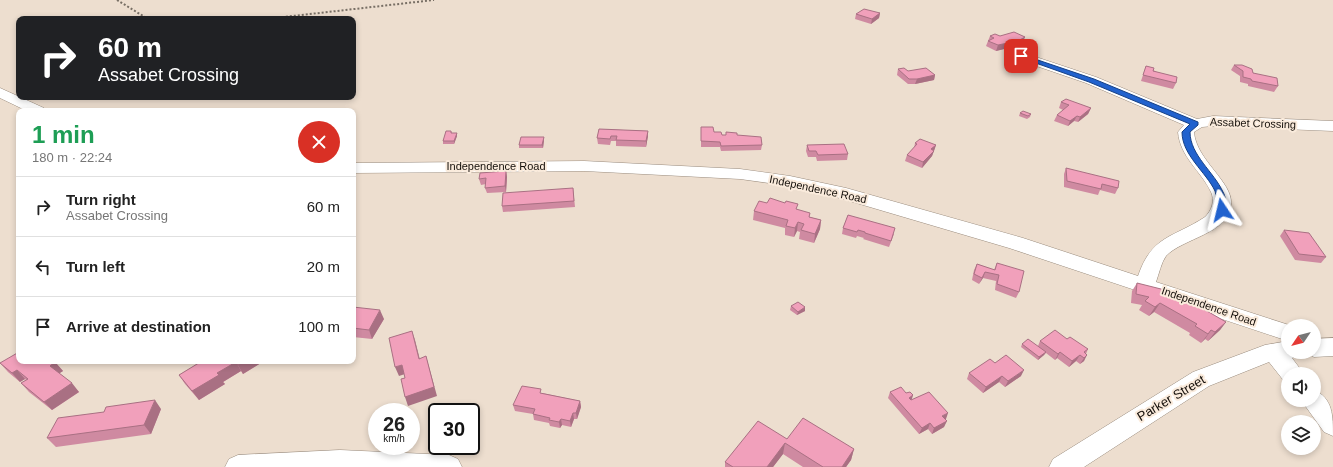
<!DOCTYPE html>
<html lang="en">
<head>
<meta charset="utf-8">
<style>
  body { margin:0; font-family:Arial,sans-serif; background:#f2f2f2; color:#222; height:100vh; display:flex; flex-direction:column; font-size:15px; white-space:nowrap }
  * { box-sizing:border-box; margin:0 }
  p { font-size:13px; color:#767676 }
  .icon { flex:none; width:22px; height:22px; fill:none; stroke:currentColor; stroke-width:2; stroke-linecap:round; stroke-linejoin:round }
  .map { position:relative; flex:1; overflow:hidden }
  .sheet { position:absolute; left:16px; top:108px; width:340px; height:256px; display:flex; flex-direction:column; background:#fff; border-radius:8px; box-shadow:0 2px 6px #0003 }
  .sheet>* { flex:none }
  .banner { position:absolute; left:16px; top:16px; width:340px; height:84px; border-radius:8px; box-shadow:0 2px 6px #0003; background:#202124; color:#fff; overflow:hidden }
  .needle { width:26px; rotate:235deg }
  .buttons { position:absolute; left:1281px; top:319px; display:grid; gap:8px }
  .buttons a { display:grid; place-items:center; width:40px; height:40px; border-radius:50%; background:#fff; box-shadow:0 2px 6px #0003; font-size:20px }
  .speed { position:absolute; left:368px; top:403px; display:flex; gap:8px; font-size:20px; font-weight:700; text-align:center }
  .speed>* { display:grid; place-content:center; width:52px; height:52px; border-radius:50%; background:#fff; box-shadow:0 2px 6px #0003; line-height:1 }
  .speed small { font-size:10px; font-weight:400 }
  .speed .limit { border:2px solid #111; border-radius:6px; background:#fff; color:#111 }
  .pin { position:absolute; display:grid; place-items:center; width:34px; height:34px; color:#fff; margin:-17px; border-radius:8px; box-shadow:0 2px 6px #0006 }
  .me { position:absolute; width:44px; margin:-22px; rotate:350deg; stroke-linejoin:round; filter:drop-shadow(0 0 3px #0008) }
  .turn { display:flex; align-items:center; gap:14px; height:84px; padding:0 16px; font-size:18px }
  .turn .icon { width:52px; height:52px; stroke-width:2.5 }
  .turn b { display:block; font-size:28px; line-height:34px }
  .round { display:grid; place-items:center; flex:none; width:42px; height:42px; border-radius:21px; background:#f2f2f2 }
  .head { display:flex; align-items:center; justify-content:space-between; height:68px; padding:0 16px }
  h1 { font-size:24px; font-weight:700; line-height:30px; color:#1e9e55 }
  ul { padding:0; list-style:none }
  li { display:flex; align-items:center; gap:12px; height:60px; padding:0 16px; border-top:1px solid #e0e0e0 }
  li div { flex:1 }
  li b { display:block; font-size:15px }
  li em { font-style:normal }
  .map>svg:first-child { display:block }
</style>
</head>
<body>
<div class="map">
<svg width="1333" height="467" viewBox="0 0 1333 467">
  <rect width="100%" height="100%" fill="#eddecf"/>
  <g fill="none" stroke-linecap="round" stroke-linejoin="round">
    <defs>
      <path id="minor" d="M1021 52 1096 77 1197 119 1213 116 1333 121V131L1213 126 1202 127 1194 132C1196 160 1233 182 1231 204 1229 234 1183 238 1166 256 1161 263 1159 274 1156 282L1292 326H1288V352H1298L1296 356 1292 358 1304 374H1288V382L1284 381 1269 362 1209 386 1084 467H1049L1053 459 1193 372 1265 345 1288 341 1009 248 836 197 790 186 740 179 584 171 353 173V163L584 161 740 169 790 176 846 188 1023 238 1138 276C1152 235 1173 238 1205 217 1212 210 1215 201 1211 192 1201 171 1180 157 1178 132L1184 125 1086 83 1016 59 1014 56 1016 53Z
        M0 88 44 108 47 111H27L0 98Z
        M1333 338V356L1314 357 1305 352H1314V339Z
        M1314 390C1333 398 1333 416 1333 436L1324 432 1301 400H1314Z
        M340 450 449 455 458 459 462 467H225L229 459 238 455Z"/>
    </defs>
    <!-- minor casing -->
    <use href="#minor" stroke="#9a8c7e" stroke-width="1"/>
    <!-- path -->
    <path stroke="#786f65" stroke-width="2" stroke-dasharray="2 2" stroke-linecap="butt" d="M117 0 148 19
      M266 19 434 0"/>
    <!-- minor -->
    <use href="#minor" fill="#fff" fill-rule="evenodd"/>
  </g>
  <!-- wall -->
  <path fill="#cf8aa1" d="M880 13 879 18 871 24 855 19 856 14Z
    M990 36H1000L1023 42 1016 46 996 51 986 46Z
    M1234 65 1253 73 1278 86 1274 92 1248 86V84L1240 82V76L1231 70Z
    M1146 66 1176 83 1173 89 1141 81Z
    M898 69 908 71 935 75 934 80 915 84H908L897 75Z
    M1061 102 1091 108 1088 114 1078 122 1074 121 1068 126 1054 121 1057 115 1063 110 1059 108Z
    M1020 113 1031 114 1030 117 1027 119 1019 116Z
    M701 127 722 135H726V132L737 135 762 145 761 150 721 151 720 147H701Z
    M599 129 648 131V136L646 147 616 146V141H611L610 145 598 144 597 138Z
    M451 131 452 133H457V136L454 144H443V141Z
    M544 140 543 148H519V145Z
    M915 143 936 145 932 156 922 168 905 161 907 155 914 148Z
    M807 145 848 154 847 160 817 161 816 157H808L806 151Z
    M1066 168 1118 188 1115 194 1100 190 1098 195 1064 187V174Z
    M506 171 507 177 506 192 487 193 485 188 486 184 481 185 479 179Z
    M573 188 575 207 503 212 502 206Z
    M797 210 810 217 821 220 820 229 814 243 799 239 800 232 797 231 794 237 785 235V228L753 220 754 211Z
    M848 215 894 234 889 247 863 239 864 238 857 236 856 238 842 234 843 228Z
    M1284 230 1326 257 1321 263 1295 260 1280 236Z
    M997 263 1019 292 1016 298 995 290 996 281 983 278 979 284 972 280 974 270 977 264 994 270Z
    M1137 283 1178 299 1226 322 1220 330 1208 341 1205 339 1201 343 1189 335 1190 333 1154 312 1149 316 1139 310 1142 305 1131 303 1132 291Z
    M791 306 805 311 797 315 790 310Z
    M353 307 384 319 372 339 353 337Z
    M1067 339 1088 349 1086 354 1084 361 1080 364 1076 361 1069 367 1057 358 1055 360 1046 353 1044 355 1038 360 1021 347 1022 344 1038 346 1040 341Z
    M202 361H264L243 374 241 371 223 382 225 384 199 400 185 384 179 375Z
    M55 362 63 371 59 373 79 392 52 410 29 392 21 383 26 380 25 379 20 382 8 372 0 363Z
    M995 363 1021 376 1005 387 999 382 983 393 967 379 969 373Z
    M890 392 906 393 913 395 911 400 946 419 944 427 932 434 928 429 919 434 888 398Z
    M542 393 580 401 581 407 577 419H574L571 427 562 425 560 428 550 426 549 423 534 420 533 414 515 411 513 405Z
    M161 409 151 434 56 447 47 438Z
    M787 439 854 449 851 460 846 467H803L783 454 773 467H725V462Z"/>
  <!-- shaded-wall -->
  <path fill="#a97083" d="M880 13 879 18 871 24 872 19Z
    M1025 37 1023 42 1016 46 996 51 998 45Z
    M935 75 934 80 915 84 917 79Z
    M1091 108 1088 114 1078 122 1080 117Z
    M1077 116 1074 121 1068 126 1070 121Z
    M648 131V136L646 147V141Z
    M457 133V136L454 144V141Z
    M544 137V140L543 148 542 145Z
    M936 145 934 151 931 149Z
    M934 151 932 156 922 168 923 162Z
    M506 171 507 177 506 192 505 186Z
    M821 220 820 229 814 243 815 234Z
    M798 222 797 231 794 237 795 228Z
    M985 272 983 278 979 284Z
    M1160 303 1154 312 1149 316 1155 307Z
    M805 307V311L797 315 798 312Z
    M380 310 384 319 372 339 369 330Z
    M1226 322 1220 330 1208 341 1215 332Z
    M1211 330 1205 339 1201 343 1208 334Z
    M412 331 415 340 422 368 419 359Z
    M1046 352 1044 355 1038 360 1039 357Z
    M1060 352 1057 358 1055 360 1058 354Z
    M1080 355 1076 361 1069 367 1072 361Z
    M1087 355 1084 361 1080 364 1084 358Z
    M426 356 437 396 408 406 405 397Z
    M245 361H264L243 374 238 365Z
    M55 362 63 371 57 375 50 366Z
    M236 362 241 371 223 382 225 384 199 400 192 391 217 373Z
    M402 365 405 374 399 376 395 367Z
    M17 370 25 379 20 382 12 373Z
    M1024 370 1021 376 1005 387 1008 381Z
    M1002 376 999 382 983 393 986 387Z
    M72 383 79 392 52 410 44 402Z
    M913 395 911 402 909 398Z
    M155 400 161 409 151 434 144 425Z
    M580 401 581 407 577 419 576 413Z
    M573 413 574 419 571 427 570 421Z
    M948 413 946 419 940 422 942 416Z
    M561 419 562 425 560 428 559 422Z
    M947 421 944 427 932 434 934 428Z
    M930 423 928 429 919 434 922 428Z
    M785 443 783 454 773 467H767Z
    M854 449 851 460 846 467H842Z"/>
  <!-- building -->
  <path fill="#f1a0bb" stroke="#a97083" d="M864 9 880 13 872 19 856 14Z
    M1014 32 1025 37 1018 41 998 45 988 41 994 38 990 36 995 34 1000 36Z
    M1234 65H1242L1252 69 1253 73 1277 78 1278 86 1252 81 1251 79 1243 77V71Z
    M1146 66 1154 68 1153 71 1177 77 1176 83 1143 75Z
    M904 68 908 71 926 68 935 75 917 79H909L898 69Z
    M1066 99 1091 108 1080 117 1077 116 1070 121 1057 115 1069 105 1061 102Z
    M1023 111 1031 114 1028 116 1020 113Z
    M701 127H713L714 132H721L722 135H726V132L737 133V135L761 137 762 145 721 146 720 142 701 141Z
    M599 129 648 131 646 141 616 140 617 136H611L610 139 597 138Z
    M446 131H451V133H457L454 141H443Z
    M521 137H544L542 145H519Z
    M920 139 936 145 931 149 934 151 923 162 907 155 917 144 915 143Z
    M844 144 848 154 818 155 816 151H809L807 145Z
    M1066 168 1119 181 1118 188 1102 184 1101 189 1067 181Z
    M506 171 505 186 485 188 486 178 479 179 480 173Z
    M573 188 574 201 502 206 503 193Z
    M770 198 785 203 786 201 798 204 796 209 810 213 809 217 821 220 815 234 801 230 804 224 798 222 795 228 786 226 788 220 754 211 759 201 767 203Z
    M848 215 895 228 891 241 865 233V232L858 230 857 232 843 228Z
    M1284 230 1309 233 1326 257 1299 254Z
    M997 263 1024 271 1019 292 997 284 999 275 985 272 982 278 974 274 977 264 995 270Z
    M1137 283 1161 289 1178 299 1181 296 1226 322 1215 332 1211 330 1208 334 1195 326 1197 324 1160 303 1155 307 1145 301 1149 297 1136 294Z
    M798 302 805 307 798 312 791 306Z
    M353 307 380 310 369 330 353 328Z
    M1055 330 1067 339 1070 337 1088 349 1084 352 1087 355 1084 358 1080 355 1072 361 1060 352 1058 354 1040 341Z
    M412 331 419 359 426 356 434 387 405 397 401 379 405 378 402 365 395 367 389 338Z
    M1028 339 1046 352 1039 357 1022 344Z
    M19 352V361H54L55 362 50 366 72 383 44 402 21 383 28 379 17 370 12 373 0 363Z
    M1006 355 1024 370 1008 381 1002 376 986 387 969 373 990 359 995 363Z
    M202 361H245L238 365 236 362 217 373 219 375 192 391 179 375Z
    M522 386 541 389 540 393 580 401 576 413H573L570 421 561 419 559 422 549 420 550 418 533 414 535 409 513 405Z
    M901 387 906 393 910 392 913 395 909 398 911 400 929 392 948 413 942 416 947 421 934 428 930 423 922 428 890 392Z
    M155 400 144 425 47 438 58 418 104 412 106 407Z
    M803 418 854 449 842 467H823L785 443 767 467H733L725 462 758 421 787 439Z"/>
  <!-- route -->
  <path fill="#2162ce" stroke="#154086" d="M1019 55H1023L1094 79 1198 122V125L1190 132C1190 155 1214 172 1223 192 1226 197 1226 204 1226 210L1225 212 1222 213 1218 210C1217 204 1217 197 1215 191 1206 172 1182 155 1182 132L1190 124 1089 82 1019 57Z"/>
  <g text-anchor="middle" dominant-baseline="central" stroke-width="4" stroke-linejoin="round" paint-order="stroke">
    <!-- street labels -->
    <g font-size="11" fill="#140f0a" stroke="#faebdc">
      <text transform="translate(1253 123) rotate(2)">Assabet Crossing</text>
      <text x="496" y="166">Independence Road</text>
      <text transform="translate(818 189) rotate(12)">Independence Road</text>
      <text transform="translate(1209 306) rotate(19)">Independence Road</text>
    </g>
    <!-- near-street labels -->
    <g font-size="13" fill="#140f0a" stroke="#faebdc">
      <text transform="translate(1171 398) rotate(-31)">Parker Street</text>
    </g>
  </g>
</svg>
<div class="buttons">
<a><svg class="needle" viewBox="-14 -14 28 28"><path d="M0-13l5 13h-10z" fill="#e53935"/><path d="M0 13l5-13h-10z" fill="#767676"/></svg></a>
<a><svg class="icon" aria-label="sound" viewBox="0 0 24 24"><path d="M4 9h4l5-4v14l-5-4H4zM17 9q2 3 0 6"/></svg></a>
<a><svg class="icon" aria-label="layers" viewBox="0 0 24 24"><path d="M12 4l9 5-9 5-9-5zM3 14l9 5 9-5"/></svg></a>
</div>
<div class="speed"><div>26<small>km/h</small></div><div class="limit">30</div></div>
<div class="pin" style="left:1021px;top:56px;background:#d93025"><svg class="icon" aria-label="arrive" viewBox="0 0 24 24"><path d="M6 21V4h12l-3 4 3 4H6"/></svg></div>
<svg class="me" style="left:1222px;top:210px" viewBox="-20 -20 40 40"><path d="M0-17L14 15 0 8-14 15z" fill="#2162ce" stroke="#fff" stroke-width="4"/></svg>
<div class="banner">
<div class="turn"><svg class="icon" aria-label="right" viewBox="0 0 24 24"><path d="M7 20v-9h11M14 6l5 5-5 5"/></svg><div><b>60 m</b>Assabet Crossing</div></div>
</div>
<section class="sheet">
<div class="head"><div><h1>1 min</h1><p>180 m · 22:24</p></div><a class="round" style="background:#d93025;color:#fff"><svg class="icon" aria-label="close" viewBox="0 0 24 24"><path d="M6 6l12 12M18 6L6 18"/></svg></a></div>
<ul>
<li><svg class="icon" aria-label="right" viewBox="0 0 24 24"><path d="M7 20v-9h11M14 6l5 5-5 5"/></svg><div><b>Turn right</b><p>Assabet Crossing</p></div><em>60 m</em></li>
<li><svg class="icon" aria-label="left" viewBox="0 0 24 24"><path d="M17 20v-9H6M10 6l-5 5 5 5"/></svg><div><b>Turn left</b></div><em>20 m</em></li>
<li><svg class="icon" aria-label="arrive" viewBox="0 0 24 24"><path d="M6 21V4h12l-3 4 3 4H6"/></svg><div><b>Arrive at destination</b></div><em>100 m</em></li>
</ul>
</section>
</div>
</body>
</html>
